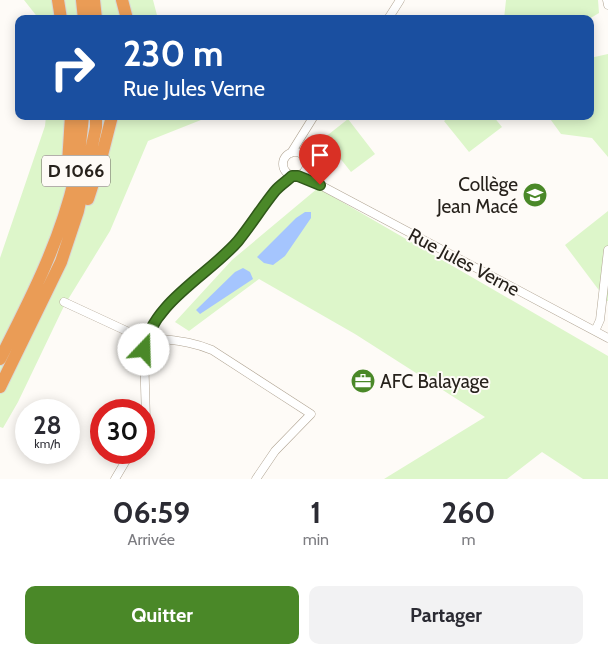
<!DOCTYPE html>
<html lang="fr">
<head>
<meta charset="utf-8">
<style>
  body { margin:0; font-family:Cabin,sans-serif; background:#f2f2f3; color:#2b2b33; height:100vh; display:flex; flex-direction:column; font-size:19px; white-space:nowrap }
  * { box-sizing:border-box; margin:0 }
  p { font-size:16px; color:#7c7c81 }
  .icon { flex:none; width:28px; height:28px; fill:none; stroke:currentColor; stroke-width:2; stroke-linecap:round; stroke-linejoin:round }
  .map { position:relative; height:479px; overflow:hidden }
  .panel { display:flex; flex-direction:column; background:#fff; flex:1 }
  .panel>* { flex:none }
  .top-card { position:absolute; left:15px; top:15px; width:579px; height:105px; border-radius:10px; box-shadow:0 2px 12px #0003; background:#1a4fa0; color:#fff; overflow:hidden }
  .speed { position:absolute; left:15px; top:399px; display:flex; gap:10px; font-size:25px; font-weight:700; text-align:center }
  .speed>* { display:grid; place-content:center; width:65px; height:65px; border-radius:50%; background:#fff; box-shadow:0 2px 12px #0003; line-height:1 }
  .speed small { font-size:12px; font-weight:400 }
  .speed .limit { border:8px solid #d22; background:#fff; color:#111 }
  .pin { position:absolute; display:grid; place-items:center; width:42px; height:42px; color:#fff; margin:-51px -21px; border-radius:50% 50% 50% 0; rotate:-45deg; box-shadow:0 0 5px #0007 }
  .pin .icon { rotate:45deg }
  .me { position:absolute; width:55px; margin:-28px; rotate:21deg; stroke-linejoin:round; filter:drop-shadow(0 0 4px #0008) }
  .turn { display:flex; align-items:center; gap:18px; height:105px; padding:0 25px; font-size:22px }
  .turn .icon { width:65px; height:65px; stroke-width:2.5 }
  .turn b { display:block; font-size:35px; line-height:42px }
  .eta { display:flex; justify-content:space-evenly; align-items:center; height:85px; text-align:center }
  .eta b { font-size:30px; font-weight:800; line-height:35px }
  .primary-button { display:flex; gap:10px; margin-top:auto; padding:10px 25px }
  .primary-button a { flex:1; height:58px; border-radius:10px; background:#4a8828; color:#fff; font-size:20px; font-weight:800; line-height:58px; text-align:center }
  .primary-button a+a { background:#f2f2f3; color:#2b2b33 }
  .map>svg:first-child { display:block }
</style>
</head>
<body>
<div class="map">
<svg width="608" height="479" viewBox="0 0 608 479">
  <rect width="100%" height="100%" fill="#fefbf7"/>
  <!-- green -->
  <path fill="#ddf6ca" d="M24 0H153L158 19H39Z
    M506 0H598L599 13 589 19H504Z
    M608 54V157L592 138 561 134 548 116H590V58Z
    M46 116H211L148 141 110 231 64 306 18 402 3 428 0 427V258L45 126Z
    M451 116H493L502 127 469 152 444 121Z
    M348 119 375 154 351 172 324 138Z
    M318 188 608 356V479H583L542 452 507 479H384L485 417 355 334 259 279 189 331 175 322 232 260Z
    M608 211V301H607L565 245Z"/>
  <!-- water -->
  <path fill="#a5c5fe" d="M305 212H311V218L285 256 273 265 264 263 257 257 296 218Z
    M243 268 250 272 253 279 200 314 196 310 235 272Z"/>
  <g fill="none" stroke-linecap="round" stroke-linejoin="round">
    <defs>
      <path id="minor" d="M607 0 608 5
        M388 19 400 0
        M283 164a12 12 0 1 1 24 0a12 12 0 1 1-24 0Z
        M291 153 314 116
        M298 176 320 185 608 338
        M64 302 146 340
        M595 331 600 320 608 250
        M147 337C172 341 188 340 212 350L311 414 275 451 256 479
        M144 428 146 421 144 350 147 337 158 319 177 297 237 242 276 189 292 176
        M115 479 131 452"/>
      <path id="trunk" d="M58 0 61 19
        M82 0 84 19
        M94 0 96 19
        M122 0 127 19
        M67 179 71 116
        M88 199 101 159 112 116
        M0 359C30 300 60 242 75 177 79 158 81 136 83 116
        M0 387 61 262 78 211 96 127V116"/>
    </defs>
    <!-- minor casing -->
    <use href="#minor" stroke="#b0a493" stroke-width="9"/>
    <!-- trunk casing -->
    <use href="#trunk" stroke="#d8d7d6" stroke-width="14"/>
    <!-- minor -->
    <use href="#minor" stroke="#fff" stroke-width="8"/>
    <!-- trunk -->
    <use href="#trunk" stroke="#ea9c56" stroke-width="12"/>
  </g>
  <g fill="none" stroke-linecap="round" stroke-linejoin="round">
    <defs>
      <path id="route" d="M144 350C151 303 210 274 238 241 251 225 262 207 275 191 280 185 287 181 292 176H298L320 185"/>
    </defs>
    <!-- route casing -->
    <use href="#route" stroke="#30581a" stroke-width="12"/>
    <!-- route -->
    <use href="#route" stroke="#4a8828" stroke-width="9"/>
  </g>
  <!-- icons -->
  <defs>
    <symbol id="school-disc" viewBox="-11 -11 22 22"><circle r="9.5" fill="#4a8828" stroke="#fefbf7"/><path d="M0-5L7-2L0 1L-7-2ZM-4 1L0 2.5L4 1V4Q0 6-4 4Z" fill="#fff"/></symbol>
    <symbol id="office-disc" viewBox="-11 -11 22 22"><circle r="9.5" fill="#4a8828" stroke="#fefbf7"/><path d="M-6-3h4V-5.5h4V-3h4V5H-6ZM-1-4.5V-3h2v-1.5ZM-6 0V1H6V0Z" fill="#fff"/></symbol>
  </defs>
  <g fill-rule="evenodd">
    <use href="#school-disc" x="521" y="181" width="28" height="28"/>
    <use href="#office-disc" x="349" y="367" width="28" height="28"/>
  </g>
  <g text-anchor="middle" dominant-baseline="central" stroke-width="4" stroke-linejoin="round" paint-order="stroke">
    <!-- shield labels -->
    <rect fill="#fefbf7" stroke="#68635e" stroke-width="1" x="42" y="155.5" width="68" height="31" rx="4"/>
    <g font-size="18" font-weight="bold" fill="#27221c">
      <text x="76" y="171">D 1066</text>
    </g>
    <!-- poi labels -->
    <g font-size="19" fill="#27221c" stroke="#fefbf7" text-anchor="end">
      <text x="518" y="184">Collège<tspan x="518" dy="22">Jean Macé</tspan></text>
      <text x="380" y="381" text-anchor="start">AFC Balayage</text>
    </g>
    <!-- street labels -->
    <g font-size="19" fill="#27221c" stroke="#fefbf7">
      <text transform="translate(464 262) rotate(28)">Rue Jules Verne</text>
    </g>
  </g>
</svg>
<div class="speed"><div>28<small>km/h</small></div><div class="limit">30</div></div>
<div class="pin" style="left:320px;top:185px;background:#d93025"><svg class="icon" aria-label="arrive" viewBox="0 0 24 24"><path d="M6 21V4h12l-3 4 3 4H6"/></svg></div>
<svg class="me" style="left:144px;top:350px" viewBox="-20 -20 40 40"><circle r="19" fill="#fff"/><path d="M0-13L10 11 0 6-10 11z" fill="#4a8828"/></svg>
<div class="top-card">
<div class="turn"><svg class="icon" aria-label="right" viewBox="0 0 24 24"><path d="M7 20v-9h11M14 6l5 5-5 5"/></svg><div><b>230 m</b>Rue Jules Verne</div></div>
</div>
</div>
<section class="panel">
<div class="eta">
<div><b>06:59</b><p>Arrivée</p></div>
<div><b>1</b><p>min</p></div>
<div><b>260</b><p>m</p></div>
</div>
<div class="primary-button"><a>Quitter</a><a>Partager</a></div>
</section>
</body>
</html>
